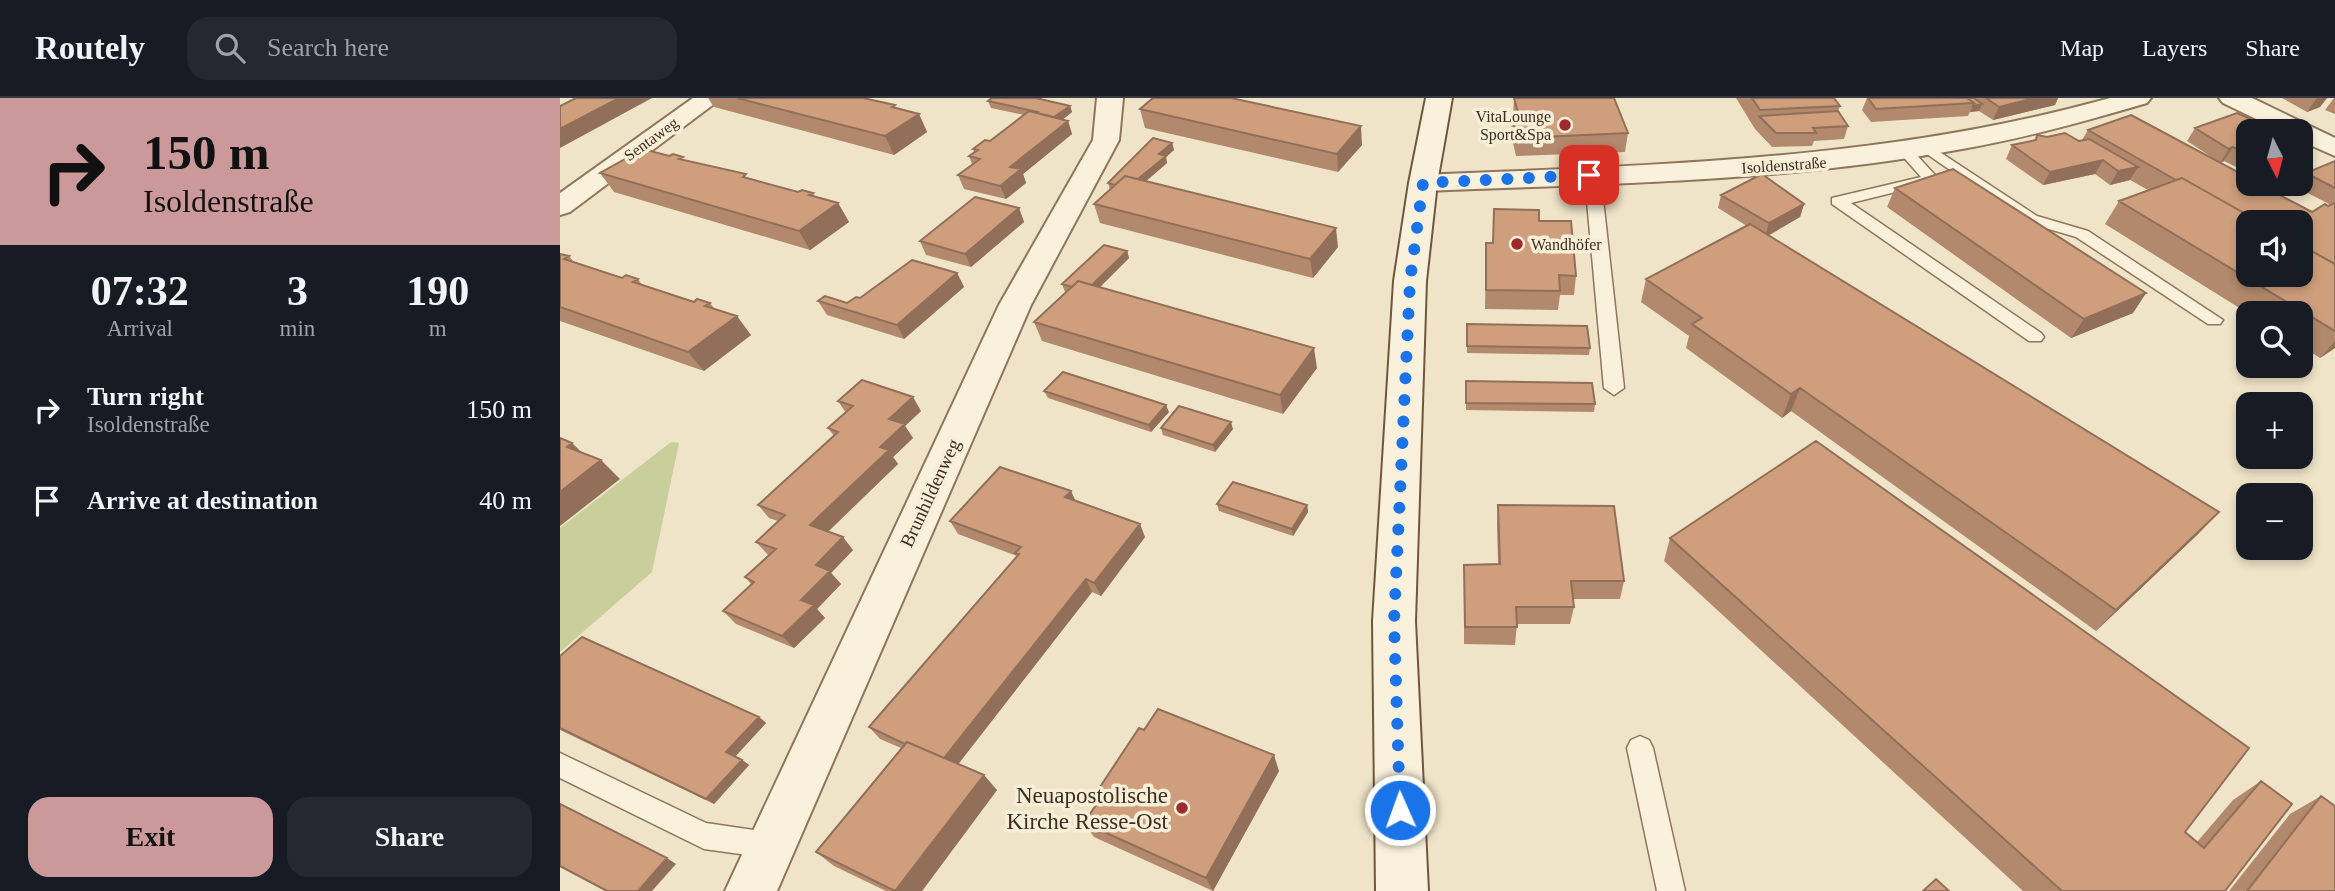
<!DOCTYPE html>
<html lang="en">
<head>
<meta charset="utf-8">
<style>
  body { margin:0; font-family:Georgia,serif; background:#242831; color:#f1f3f6; height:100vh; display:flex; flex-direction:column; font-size:26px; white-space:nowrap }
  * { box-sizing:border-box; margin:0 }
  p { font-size:23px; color:#9ea1a6 }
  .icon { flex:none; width:38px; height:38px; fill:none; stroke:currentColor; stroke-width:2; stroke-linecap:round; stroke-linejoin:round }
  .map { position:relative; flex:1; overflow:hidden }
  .sheet { display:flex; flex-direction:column; background:#171b24; width:560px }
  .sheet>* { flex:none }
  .guide { background:#cc999b; color:#111; overflow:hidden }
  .needle { width:46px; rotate:174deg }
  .buttons { position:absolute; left:1676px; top:21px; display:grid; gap:14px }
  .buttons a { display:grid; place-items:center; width:77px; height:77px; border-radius:14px; background:#171b24; box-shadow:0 4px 10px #0003; font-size:35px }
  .pin { position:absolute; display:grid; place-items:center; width:60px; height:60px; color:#fff; margin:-30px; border-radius:14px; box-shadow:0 4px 10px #0006 }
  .me { position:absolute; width:77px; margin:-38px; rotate:358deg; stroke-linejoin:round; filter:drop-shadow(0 0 5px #0008) }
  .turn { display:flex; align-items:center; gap:24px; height:147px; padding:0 28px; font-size:32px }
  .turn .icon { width:91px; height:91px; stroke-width:2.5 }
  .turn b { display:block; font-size:49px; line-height:60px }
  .eta { display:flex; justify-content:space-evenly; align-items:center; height:119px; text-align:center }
  .eta b { font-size:42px; font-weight:700; line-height:49px }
  .cta { display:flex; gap:14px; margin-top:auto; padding:14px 28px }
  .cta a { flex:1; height:80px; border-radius:21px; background:#cc999b; color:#111; font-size:28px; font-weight:700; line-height:80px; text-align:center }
  .cta a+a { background:#242831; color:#f1f3f6 }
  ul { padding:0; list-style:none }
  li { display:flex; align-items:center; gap:21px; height:91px; padding:0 28px }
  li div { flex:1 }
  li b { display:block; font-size:26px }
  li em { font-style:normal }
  header { display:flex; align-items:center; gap:42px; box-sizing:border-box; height:98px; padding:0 35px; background:#171b24; border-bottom:2px solid #363941 }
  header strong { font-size:33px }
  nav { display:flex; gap:38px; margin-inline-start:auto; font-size:24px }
  .search { width:490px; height:63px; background:#242831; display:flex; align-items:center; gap:18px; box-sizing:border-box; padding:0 24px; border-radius:21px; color:#9ea1a6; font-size:26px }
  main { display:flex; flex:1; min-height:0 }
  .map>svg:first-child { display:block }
</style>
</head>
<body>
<header>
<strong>Routely</strong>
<div class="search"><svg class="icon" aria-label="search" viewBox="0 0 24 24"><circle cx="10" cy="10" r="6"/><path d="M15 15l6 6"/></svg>Search here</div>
<nav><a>Map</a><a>Layers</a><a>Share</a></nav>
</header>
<main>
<section class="sheet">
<div class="guide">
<div class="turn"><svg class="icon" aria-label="right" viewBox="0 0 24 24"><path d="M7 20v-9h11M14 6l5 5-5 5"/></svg><div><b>150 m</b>Isoldenstraße</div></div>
</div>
<div class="eta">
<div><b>07:32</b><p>Arrival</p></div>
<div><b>3</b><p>min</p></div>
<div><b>190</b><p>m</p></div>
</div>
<ul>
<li><svg class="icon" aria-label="right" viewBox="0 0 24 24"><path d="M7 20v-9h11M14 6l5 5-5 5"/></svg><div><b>Turn right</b><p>Isoldenstraße</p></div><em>150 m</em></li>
<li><svg class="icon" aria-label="arrive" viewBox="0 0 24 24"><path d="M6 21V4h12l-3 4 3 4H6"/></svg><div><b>Arrive at destination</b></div><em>40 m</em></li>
</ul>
<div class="cta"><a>Exit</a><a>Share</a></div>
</section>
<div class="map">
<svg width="1775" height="793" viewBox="0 0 1775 793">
  <rect width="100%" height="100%" fill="#f0e4c8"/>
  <!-- green -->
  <path fill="#c9cf9b" d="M111 344 119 345 92 474 0 554V430Z"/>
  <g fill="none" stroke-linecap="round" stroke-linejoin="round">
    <defs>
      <path id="lane" d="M1369 47 1477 118 1528 133 1663 222 1660 226H1648L1516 139 1465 124 1364 54V48Z
        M1346 50 1351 51 1376 78V84L1291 105 1481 235 1484 239 1481 243H1469L1272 106V100L1361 79 1339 54Z
        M1029 72 1037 77 1042 92 1064 290 1054 297 1044 290 1026 92 1021 77Z
        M1080 638 1089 642 1093 650 1125 793H1097L1067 650 1071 642Z
        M0 655 146 725 220 736 224 746 220 756 210 760 144 751 0 680Z"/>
      <path id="street" d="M133 0H162L10 114 0 117V95Z
        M537 0H563L559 42 471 207 217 793H165L439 207 533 42Z
        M1550 0H1591L1587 5C1526 23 1465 40 1402 51 1224 84 1043 86 863 93L853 91 849 85 853 79 863 77C1094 67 1325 63 1550 0Z
        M1659 0H1692L1775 40V58L1741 43V33H1721L1663 5Z"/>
      <path id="secondary" d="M866 0H892L877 85 866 183 855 523 868 793H816L813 523 834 183 849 85Z"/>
    </defs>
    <!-- lane casing -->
    <use href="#lane" stroke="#8d765c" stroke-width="3"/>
    <!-- street casing -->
    <use href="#street" stroke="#8d765c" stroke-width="4"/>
    <!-- secondary casing -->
    <use href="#secondary" stroke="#6f573f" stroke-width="4"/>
    <!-- lane -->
    <use href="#lane" fill="#faf1dc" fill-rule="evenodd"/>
    <!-- street -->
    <use href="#street" fill="#faf1dc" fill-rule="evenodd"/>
    <!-- secondary -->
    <use href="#secondary" fill="#faf1dc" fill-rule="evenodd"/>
  </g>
  <!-- wall -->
  <path fill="#b2896c" d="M148 0H303L335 7 336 10 359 16 367 34 334 57 154 9Z
    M954 0H1054L1068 35 1065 54 956 58 951 36 952 18H953Z
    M1176 0H1274L1280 8 1278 13 1288 28 1284 41 1254 43 1252 48 1212 49 1195 31Z
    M1307 0H1498L1495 7 1433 22 1419 13 1410 14 1408 18 1311 24 1302 12Z
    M1722 0H1767L1760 9 1747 14Z
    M1774 0H1775V16L1765 12Z
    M428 3 510 8 512 14 503 21 508 23 512 36 463 76 466 85 446 101 404 91 398 77 412 66 409 58 414 54 413 51 430 43 464 17 431 10Z
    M580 11 802 47 778 74 585 30Z
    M1697 24 1722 32 1720 33H1689V70L1685 68 1678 70 1664 63 1660 65 1752 114 1771 107 1736 89 1738 86H1741V81L1746 75 1775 63V250L1760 260 1741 248V215L1689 216 1545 126 1559 103 1588 92 1570 82 1550 87 1535 76 1483 87 1446 61 1452 47 1475 42 1477 37 1519 43 1522 42 1528 32 1659 64 1627 43 1635 30Z
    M612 45 614 52 606 59 607 65 586 83 778 149 753 180 540 125 534 106 550 92 548 85Z
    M125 62 238 94 253 95 255 99 278 105 289 124 250 152 54 94 40 75Z
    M1335 90 1586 195 1573 215 1511 240 1327 109Z
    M1161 97 1244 106 1240 119 1208 138 1659 414 1637 437 1536 533 1231 313 1222 320 1126 250 1129 238 1081 204 1086 181 1187 128 1158 110Z
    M459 110 464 124 411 169 366 157 360 143Z
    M934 111 979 123 1016 178 1014 197H1000L998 212 925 211 926 145H933Z
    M567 153 569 160 540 189 757 270 723 316 482 243 474 224 506 194H505L502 186Z
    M0 156 9 158 14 164 62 180 78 181 82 187 134 204 150 205 154 210 191 237 144 273 0 223Z
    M397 175 404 189 344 241 267 217 258 203 287 205 300 200Z
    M907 226 1030 250 1029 257 907 255Z
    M906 283 1035 306 1034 314 906 312Z
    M484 293 609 314 591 334 488 300Z
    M278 303 361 313 345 328 353 340 333 359 338 366 268 434 293 452 271 475 281 486 257 511 265 520 234 550 176 526 163 513 191 486 185 479 209 458 196 444 218 423 209 420 198 407 274 338 268 330 286 315Z
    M601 330 673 331 655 354 603 337Z
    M511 393 515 403 585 439 541 498 532 494 398 666 437 692 362 793H326L274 768 256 754 341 650 320 641 309 629 457 458 398 436 390 423Z
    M657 406 747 407 748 414 733 438 659 413Z
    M938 407 1064 483 1060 501H1013L1014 509 1010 526H957L955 547 904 546V467L938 466 937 426Z
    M1110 440 1625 734 1637 744 1673 702 1701 683 1665 793H1463L1104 463Z
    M0 558 199 619 206 625 175 658 182 662 189 667 154 706 0 632Z
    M719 673 653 793 534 739 524 725 538 704 534 698Z
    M1761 698 1775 793H1669L1730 716Z"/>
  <!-- shaded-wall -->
  <path fill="#916f58" d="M59 0H92L0 50V31Z
    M1475 0H1498L1495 7 1433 22 1439 9Z
    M1757 0H1767L1760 9 1747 14Z
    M1422 6 1419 13 1410 14 1413 8Z
    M510 8 512 14 491 31 489 24Z
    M359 16 367 34 334 57 325 38Z
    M508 23 512 36 463 76 466 85 446 101 440 88 450 69Z
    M801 28 802 47 778 74 777 56Z
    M612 45 614 52 606 59 607 65 570 97 568 90 599 56Z
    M1673 49 1664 63 1660 65 1669 51Z
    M1689 56V62L1685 68 1678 70 1687 57Z
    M1543 62 1535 76 1483 87 1490 74Z
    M1578 69 1570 82 1550 87 1558 73Z
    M278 105 289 124 250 152 239 133Z
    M1244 106 1240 119 1205 139 1209 125Z
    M459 110 464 124 411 169 405 156Z
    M776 130 778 149 753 180 750 161Z
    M567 153 569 160 529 200 526 193Z
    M397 175 404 189 344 241 337 227Z
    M1586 195 1573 215 1511 240 1524 221Z
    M177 218 191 237 144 273 128 254Z
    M1775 243V250L1760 260Z
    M754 250 757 270 723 316 720 297Z
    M1240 290 1231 313 1222 320 1231 296Z
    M353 299 361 313 345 328 353 340 333 359 338 366 261 440 250 427 320 349 329 321Z
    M606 307 609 314 591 334 589 327Z
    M671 324 673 331 655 354 653 347Z
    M12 345 32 364 7 349Z
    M41 362 60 381 0 428V394Z
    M511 393 517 406 505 399Z
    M747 407 748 414 733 438 732 431Z
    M1659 414 1637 437 1536 533 1556 512Z
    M580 426 585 439 541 498 534 485Z
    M283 439 293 452 271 475 281 486 257 511 265 520 234 550 222 538 241 502 256 467Z
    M526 481 532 494 393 673 383 662Z
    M199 619 206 625 174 660 166 654Z
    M714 657 719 673 653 793 646 780Z
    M182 662 189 667 154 706 146 701Z
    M424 677 437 692 362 793H336Z
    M107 760 116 766 92 793H78Z"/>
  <!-- building -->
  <path fill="#cf9f7d" stroke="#916f58" stroke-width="2" d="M16 0H59L0 31V8Z
    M177 0H303L335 7 332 9 359 16 325 38Z
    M432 0H476L510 8 494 19 477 15 478 14 428 3Z
    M593 0H671L801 28 777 56 580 11Z
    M954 0H1054L1068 35 957 40 952 18H959Z
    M1192 0H1274L1280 8 1200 12Z
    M1308 0H1407L1414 5 1316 11Z
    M1407 0H1414L1422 6 1413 8 1414 5Z
    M1426 0H1475L1439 9Z
    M469 13 508 23 450 69 461 71 440 88 398 77 420 61 409 58 418 52 413 51 425 42 430 43Z
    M1278 13 1288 28 1253 30 1256 35H1216L1199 18Z
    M1677 15 1697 24 1703 23 1722 32 1717 33H1689V56L1687 57 1673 49 1669 51 1635 30Z
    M1571 17 1689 80V86H1699L1752 114 1765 106 1768 108 1775 105V166L1741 147V124H1700L1622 80 1616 82 1528 32Z
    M1505 35 1519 43 1529 41 1578 69 1558 73 1543 62 1490 74 1452 47 1476 42 1477 37 1487 39Z
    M593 40 612 45 599 56 606 58 578 81 565 78 555 87 548 85Z
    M83 51 109 58 113 56 123 59 119 61 186 76 183 79 238 94 242 92 253 95 249 97 278 105 239 133 40 75Z
    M1775 63V90L1746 75Z
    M1393 71 1586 195 1524 221 1335 90Z
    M1202 76 1244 106 1209 125 1161 97Z
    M565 78 776 130 750 161 534 106Z
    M1622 80 1700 124H1689V177H1741V147L1775 166V233L1559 103Z
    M415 99 459 110 405 156 360 143Z
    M934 111 979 112V123H1011L1016 178 999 177 1000 193 926 192V145H933Z
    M1190 126 1659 414 1556 512 1240 290 1231 296 1132 226 1142 220 1086 181Z
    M544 147 567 153 532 187 518 183 512 189 502 186Z
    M0 156 9 158 4 161 62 180 66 177 78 181 73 184 134 204 137 201 150 205 145 208 177 218 128 254 0 209Z
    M352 162 397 175 337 227 258 203 265 198 287 205 296 199 300 200Z
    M518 183 754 250 720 297 474 224Z
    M907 226 1027 228 1030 250 907 248Z
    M503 274 606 307 589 327 484 293Z
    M302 282 353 299 329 321 345 326 320 349 329 352 250 427 283 439 256 467 270 473 241 502 254 507 222 538 163 513 194 484 185 479 216 451 196 444 225 417 198 407 278 334 268 330 293 308 278 303Z
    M906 283 1032 285 1035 306 906 305Z
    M619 308 671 324 653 347 601 330Z
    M0 340 12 345 7 349 41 362 0 394Z
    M1256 343 1689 650 1625 734 1644 750 1701 683 1732 706 1665 793H1502L1110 440Z
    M440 369 511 393 505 399 580 426 534 485 526 481 384 660 347 644 345 646 309 629 459 456 455 455 461 449 390 423Z
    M673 384 747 407 732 431 657 406Z
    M938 407 1054 408 1064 483H1011L1014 509H956L957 529H905L904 467 940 466Z
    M22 539 199 619 166 654 182 662 146 701 0 630V558Z
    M598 611 714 657 646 780 524 725 540 701 534 698 579 630 584 632Z
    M347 644 424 677 335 793 256 754Z
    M1761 698 1775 708V793H1687Z
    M0 706 107 760 78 793H47L0 768Z
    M1376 781 1389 793H1363Z"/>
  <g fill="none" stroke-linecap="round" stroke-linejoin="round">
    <!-- route -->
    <path stroke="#1a73e8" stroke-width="12" stroke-dasharray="0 21.6" d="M840 712 834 523 850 183 863 85 1029 77"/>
  </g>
  <!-- markers -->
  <g fill="#9e2a2b" stroke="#f7eed8" stroke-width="2.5">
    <circle cx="1005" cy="27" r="7"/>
    <circle cx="957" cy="146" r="7"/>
    <circle cx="622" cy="710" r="7"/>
  </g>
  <g text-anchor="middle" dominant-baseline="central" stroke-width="7" stroke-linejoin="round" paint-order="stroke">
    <!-- far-poi labels -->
    <g font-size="16" fill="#3d2e20" stroke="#f7eed8" text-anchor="end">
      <text x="991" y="18">VitaLounge<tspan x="991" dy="18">Sport&amp;Spa</tspan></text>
      <text x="971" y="146" text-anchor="start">Wandhöfer</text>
    </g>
    <!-- far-street labels -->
    <g font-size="16" fill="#3d2e20" stroke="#f7eed8">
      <text transform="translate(91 41) rotate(-36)">Sentaweg</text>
      <text transform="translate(1224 67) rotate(-4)">Isoldenstraße</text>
    </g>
    <!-- street labels -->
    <g font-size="19" fill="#3d2e20" stroke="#f7eed8">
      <text transform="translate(370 395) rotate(-65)">Brunhildenweg</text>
    </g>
    <!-- near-poi labels -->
    <g font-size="23" fill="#3d2e20" stroke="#f7eed8" text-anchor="end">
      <text x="608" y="697">Neuapostolische<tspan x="608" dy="26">Kirche Resse-Ost</tspan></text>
    </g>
  </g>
</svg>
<div class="buttons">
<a><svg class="needle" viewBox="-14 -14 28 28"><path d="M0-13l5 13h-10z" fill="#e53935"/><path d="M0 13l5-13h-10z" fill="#9ea1a6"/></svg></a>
<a><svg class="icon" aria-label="sound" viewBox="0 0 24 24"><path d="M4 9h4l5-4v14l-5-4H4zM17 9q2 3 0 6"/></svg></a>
<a><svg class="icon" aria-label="search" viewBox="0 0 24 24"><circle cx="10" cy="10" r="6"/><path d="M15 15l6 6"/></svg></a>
<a>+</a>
<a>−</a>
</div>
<div class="pin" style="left:1029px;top:77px;background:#d93025"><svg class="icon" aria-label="arrive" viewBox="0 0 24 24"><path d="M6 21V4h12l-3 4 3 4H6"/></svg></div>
<svg class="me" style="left:840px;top:712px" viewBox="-20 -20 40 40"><circle r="17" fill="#1a73e8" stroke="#fff" stroke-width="3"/><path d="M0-11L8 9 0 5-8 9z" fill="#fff"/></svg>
</div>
</main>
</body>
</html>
